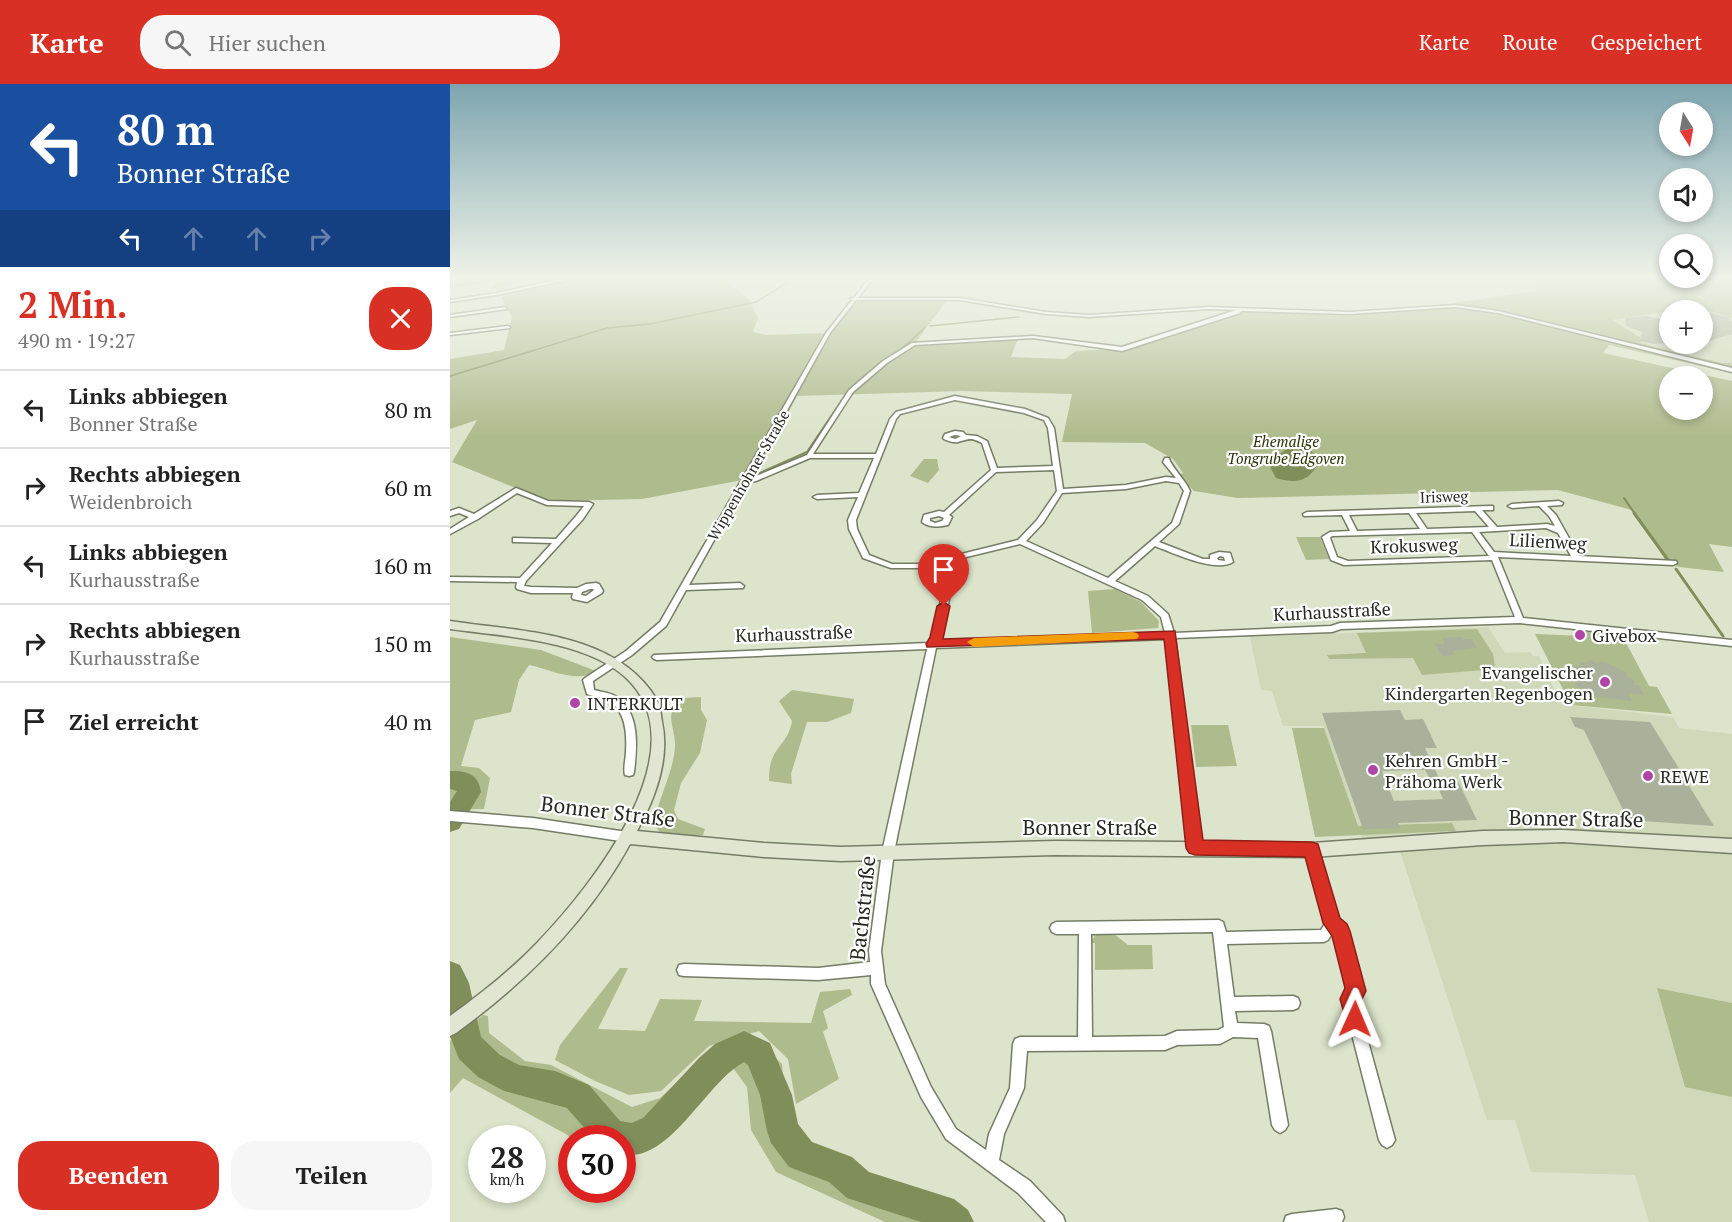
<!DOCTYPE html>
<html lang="de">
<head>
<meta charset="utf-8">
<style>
  body { margin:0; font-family:"PT Serif",serif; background:#f6f6f6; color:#222; height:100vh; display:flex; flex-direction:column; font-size:22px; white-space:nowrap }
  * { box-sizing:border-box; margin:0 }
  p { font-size:20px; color:#767676 }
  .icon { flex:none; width:33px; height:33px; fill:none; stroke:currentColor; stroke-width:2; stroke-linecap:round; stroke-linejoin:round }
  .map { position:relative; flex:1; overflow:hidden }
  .details { display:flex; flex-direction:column; background:#fff; width:450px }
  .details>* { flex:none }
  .top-card { background:#1a4fa0; color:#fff; overflow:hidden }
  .needle { width:39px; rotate:169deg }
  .controls { position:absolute; left:1209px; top:18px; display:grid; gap:12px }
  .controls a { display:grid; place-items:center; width:54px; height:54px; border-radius:50%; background:#fff; box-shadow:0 3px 9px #0003; font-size:30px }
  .speed { position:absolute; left:18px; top:1041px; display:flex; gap:12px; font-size:30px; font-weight:700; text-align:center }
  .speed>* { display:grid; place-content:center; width:78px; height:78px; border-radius:50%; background:#fff; box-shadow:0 3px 9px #0003; line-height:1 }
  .speed small { font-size:15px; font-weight:400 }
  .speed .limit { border:9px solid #d22; background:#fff; color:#111 }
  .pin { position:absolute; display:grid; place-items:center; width:51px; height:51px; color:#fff; margin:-62px -26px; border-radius:50% 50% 50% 0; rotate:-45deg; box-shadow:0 0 6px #0007 }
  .pin .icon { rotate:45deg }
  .me { position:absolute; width:66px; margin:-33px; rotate:1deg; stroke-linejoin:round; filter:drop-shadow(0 0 4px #0008) }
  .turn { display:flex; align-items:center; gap:21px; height:126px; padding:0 18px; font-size:27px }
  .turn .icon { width:78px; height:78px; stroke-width:2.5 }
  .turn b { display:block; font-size:42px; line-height:51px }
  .lanes { display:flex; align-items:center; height:57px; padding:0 18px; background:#0003; justify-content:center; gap:30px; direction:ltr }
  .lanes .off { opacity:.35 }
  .round { display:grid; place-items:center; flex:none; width:63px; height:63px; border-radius:24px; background:#f6f6f6 }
  .head { display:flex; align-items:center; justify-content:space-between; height:102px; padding:0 18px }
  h1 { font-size:36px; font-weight:800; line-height:45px; color:#d93025 }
  .action { display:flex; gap:12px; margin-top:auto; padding:12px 18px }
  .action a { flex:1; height:69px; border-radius:24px; background:#d93025; color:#fff; font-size:24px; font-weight:800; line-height:69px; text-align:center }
  .action a+a { background:#f6f6f6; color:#222 }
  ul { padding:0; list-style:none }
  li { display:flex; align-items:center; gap:18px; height:78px; padding:0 18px; border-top:2px solid #e0e0e0 }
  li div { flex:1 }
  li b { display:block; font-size:22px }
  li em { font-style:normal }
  header { display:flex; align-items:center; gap:36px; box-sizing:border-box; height:84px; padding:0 30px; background:#d93025; color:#fff }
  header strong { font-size:28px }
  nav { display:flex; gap:33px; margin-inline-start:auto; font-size:21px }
  .search { width:420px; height:54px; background:#f6f6f6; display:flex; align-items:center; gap:15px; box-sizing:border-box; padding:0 21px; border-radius:24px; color:#767676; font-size:22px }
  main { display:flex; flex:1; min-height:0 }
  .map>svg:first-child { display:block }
</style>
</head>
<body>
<header>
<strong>Karte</strong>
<div class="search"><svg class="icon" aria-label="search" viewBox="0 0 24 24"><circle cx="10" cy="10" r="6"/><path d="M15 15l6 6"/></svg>Hier suchen</div>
<nav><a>Karte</a><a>Route</a><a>Gespeichert</a></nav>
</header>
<main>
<section class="details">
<div class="top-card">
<div class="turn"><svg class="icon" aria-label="left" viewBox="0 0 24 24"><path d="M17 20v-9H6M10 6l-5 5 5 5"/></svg><div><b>80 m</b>Bonner Straße</div></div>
<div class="lanes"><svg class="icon" aria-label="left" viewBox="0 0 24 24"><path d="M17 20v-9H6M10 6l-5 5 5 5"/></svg><svg class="icon off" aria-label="ahead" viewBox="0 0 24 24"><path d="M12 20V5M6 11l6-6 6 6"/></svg><svg class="icon off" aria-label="ahead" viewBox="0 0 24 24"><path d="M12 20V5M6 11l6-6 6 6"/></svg><svg class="icon off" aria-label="right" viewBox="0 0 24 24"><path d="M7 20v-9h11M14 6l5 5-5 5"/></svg></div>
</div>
<div class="head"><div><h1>2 Min.</h1><p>490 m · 19:27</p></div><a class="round" style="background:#d93025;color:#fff"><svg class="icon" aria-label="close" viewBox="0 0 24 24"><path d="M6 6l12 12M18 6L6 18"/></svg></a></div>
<ul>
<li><svg class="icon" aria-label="left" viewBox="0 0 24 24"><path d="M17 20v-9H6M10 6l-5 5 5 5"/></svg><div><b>Links abbiegen</b><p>Bonner Straße</p></div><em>80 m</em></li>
<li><svg class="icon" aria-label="right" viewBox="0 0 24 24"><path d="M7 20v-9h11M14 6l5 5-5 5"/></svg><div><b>Rechts abbiegen</b><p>Weidenbroich</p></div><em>60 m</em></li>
<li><svg class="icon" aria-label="left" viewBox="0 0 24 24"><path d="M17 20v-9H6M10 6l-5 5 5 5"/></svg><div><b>Links abbiegen</b><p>Kurhausstraße</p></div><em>160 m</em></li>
<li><svg class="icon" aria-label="right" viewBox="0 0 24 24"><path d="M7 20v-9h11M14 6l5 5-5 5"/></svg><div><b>Rechts abbiegen</b><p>Kurhausstraße</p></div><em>150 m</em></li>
<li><svg class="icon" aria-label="arrive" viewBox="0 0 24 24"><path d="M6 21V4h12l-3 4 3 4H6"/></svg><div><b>Ziel erreicht</b></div><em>40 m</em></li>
</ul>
<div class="action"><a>Beenden</a><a>Teilen</a></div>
</section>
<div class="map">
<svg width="1282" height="1138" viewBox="0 0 1282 1138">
  <rect width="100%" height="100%" fill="#dce4cb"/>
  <!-- built -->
  <path fill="#d0d8ba" d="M1246 223 1282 234V279H1272L1189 259 1193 255 1161 236 1219 227 1220 260H1252V226H1224Z
    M1038 543 1055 569 1080 568 1083 572H1089L1111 620 1223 633 1229 644 1282 650V1138H1199L1185 1091 1081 1088 1065 1036H1037L946 755 912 754 873 642H833L822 607 811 606 800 553Z"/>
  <!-- green -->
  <path fill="#aebb8c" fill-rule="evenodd" d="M0 192H79L72 198 41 205 47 197 0 204Z
    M96 192H272L299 216 308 234 303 248 317 251 379 249 408 217 497 216 465 259 568 254 561 273 615 275 626 267 683 264 795 226 899 230 987 224 1018 225 1003 219 1086 207 1087 195 1083 192H1282V234L1246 223 1162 236 1193 255 1190 259 1272 279H1282V289L1159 261 1153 269 1282 297V463L1259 460 1274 488 1229 483 1217 478 1182 426 1108 406 788 414 744 407 728 391 733 389 723 375 695 359 612 358 622 310 512 307 347 312 303 394 192 415 97 417 2 378 27 336 0 345V275L54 266 62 233 51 213 115 193 93 196ZM1220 292H1252V326H1220Z
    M474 375H487L489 386 478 399 460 392Z
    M846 453H870L879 475 856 476Z
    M665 505 691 518 709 537 708 544 642 549 638 507Z
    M1027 545 1043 570 1045 582 1034 586 972 591 963 574 879 575 877 571 916 569 907 549Z
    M1132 547 1167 551 1174 555 1199 602 1207 603 1222 630 1121 621 1085 550 1134 552Z
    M0 553 91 566 146 587C126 600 100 585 79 581L69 596 61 628 25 636 11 682 29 684 40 694 34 725 0 726Z
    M342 606 404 615 401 629 377 638H357L341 690 342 700 319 697C318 662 338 663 342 637L329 617Z
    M251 613V626L257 636 250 669 231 699 224 726 228 735 255 745 253 751 235 752 210 749 204 739C209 713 224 686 225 662 226 649 216 632 225 621 231 612 242 614 251 613Z
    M741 641H778L787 682 746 683Z
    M842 644H874L908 742 1002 739 1006 747 865 753Z
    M647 849 664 850 678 861H702L703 885 645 886V859H640Z
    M170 884H178L148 945 195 947 210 915 252 916 244 937 361 939 370 908 400 905 402 911 373 927 378 944 373 948 389 995 346 1020 338 975 309 947 259 962 211 1007 179 1011 145 997 105 976 110 961Z
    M1207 904 1282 919V1013L1235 1003Z
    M33 931 38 932 39 949 75 977 101 981 182 1023 210 1014 263 965 302 951 332 980 337 1046 366 1082 400 1107 485 1138H435L326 1088 301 1046 297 1003 283 984 260 995 228 1035 190 1060 173 1061 172 1054H123L13 994 0 1009V957Z"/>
  <!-- water -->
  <path fill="#808e5a" d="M847 361 861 366 869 378C859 398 846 400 826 394L820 383C827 371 833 365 847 361Z"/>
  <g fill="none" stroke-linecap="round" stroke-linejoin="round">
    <!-- stream-far2 -->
    <path stroke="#808e5a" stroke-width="1.5" d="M480 242 569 233
      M0 292 157 244 200 240 306 218 348 192
      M411 296C433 277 456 264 475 243"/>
    <!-- stream-far1 -->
    <path stroke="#808e5a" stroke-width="2" d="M305 391 357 368 398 307 413 294
      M1174 414 1185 430"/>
    <!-- stream -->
    <path stroke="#808e5a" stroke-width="3" d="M1184 429 1218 476
      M1226 485 1273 552"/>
    <!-- river -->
    <path fill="#808e5a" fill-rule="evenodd" d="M0 687C17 687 28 689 31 708L9 745 0 748V718L7 707 0 705Z
      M0 877 10 881 19 899 31 953 50 971 69 981 105 987 139 1001 170 1037 182 1039 193 1034 249 974 265 960 294 947 320 959 342 1011 348 1040 362 1058 402 1073 419 1088 504 1115 518 1126 524 1138H471L397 1114 379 1098 339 1083 321 1059 317 1047 310 1011 298 981 294 978C256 998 219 1081 172 1070V1054H143L117 1024 54 1007 28 993 9 975 0 952Z"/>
  </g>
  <!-- building -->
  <path fill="#aab19a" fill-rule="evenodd" d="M1252 227 1278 233 1282 238V250L1252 259Z
    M1196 232 1220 237V259L1203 260 1191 257 1192 248 1176 242 1175 234Z
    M1012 553 1013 555H1021L1027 564 1003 567 1005 571 992 572 985 560H995L992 554Z
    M1140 576 1147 579 1152 577 1176 588 1178 593 1184 596V601H1188L1194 611 1178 609 1182 617 1146 613 1143 606 1128 604 1122 589 1126 587 1124 582H1130L1131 578 1137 579Z
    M950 626 955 636 973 635 987 664H975L989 694 1006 693 1027 736 948 739 950 744 913 745 872 629ZM975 686 981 697H985L993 715 944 717 932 687Z
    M1120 633 1200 638 1230 686H1234L1241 697H1236L1264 742 1178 736 1134 646 1125 643Z"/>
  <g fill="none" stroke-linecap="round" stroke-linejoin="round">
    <defs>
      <path id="street" d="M125 192H135L47 211 0 218V216L47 209Z
        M421 192H425L408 214H510L596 228 639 231 759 223 900 228 1005 221 1048 227 1282 284V288L1048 229 1005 223 900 230 791 227 790 229 672 267 583 254 465 261 437 279 403 308 363 370H426L440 335 446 328 505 312 575 325 598 334 604 344 613 405 676 401 716 393 726 394 713 378 715 374H719C720 381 736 397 740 407L729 440 709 458 753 475H760V471L769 468 780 469 783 478C766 489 723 469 705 462L665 497 698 512 718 530 724 549 881 542 890 539 1065 533 1042 476 894 481 881 476 872 453 880 448 900 447 892 431 854 432 853 430 857 428 1040 422H1043V426H1032L1047 443 1097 440 1105 442 1099 432 1089 422 1062 424 1058 422 1062 420 1109 417 1113 419 1112 421 1097 422 1106 431 1129 472 1226 477 1227 479 1223 481 1048 473 1073 534 1282 556V562L1070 539 891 545 882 548 725 554 751 764 749 768 745 769 741 768 739 764 716 555 486 564 444 768 431 867 435 900 481 1003 506 1045 536 1066 539 1050 560 1004 563 960 565 955 570 953H628L629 850H606L602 848 600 844 602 840 606 838 769 836 773 838 776 848 871 846 876 838 856 766 858 762 862 761 866 762 868 766 887 836 895 843 897 847 913 907 907 917 945 1056 942 1061 937 1064 932 1061 929 1056 893 915 899 905 886 850 883 848 878 856 874 858 777 860 784 913 843 912 848 914 850 919 848 924 843 926 785 927 787 939 814 940 819 942 821 947 838 1041 835 1046 830 1049 825 1046 822 1041 808 954 783 953 770 960 727 961 715 966 577 967 574 1004 554 1050 549 1076 580 1097 613 1132 615 1138H596L568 1109 496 1055 471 1013 421 900V891L368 896 234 892 229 891 227 886 229 881 234 880 368 884 420 878 419 867 432 768 477 565 207 576 204 575 202 573 204 571 478 559 483 553 493 506 497 503 501 506 491 554 488 558 715 549 711 533 692 516 570 460 471 484H441L413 474 399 445 398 436 408 413 367 415 363 413 367 411 409 409 424 374H360L306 397 296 399 239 501 290 499 294 502 293 504 236 506 216 542 182 571 143 597 144 606C152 608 161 609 167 613 190 629 187 663 184 688L183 691 179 692 175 691C173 684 176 675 176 667 177 650 176 628 160 618 154 613 144 613 137 610L133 596 135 594 176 567 210 538 376 249 402 216 401 214H404ZM406 216H510L596 230 639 233 759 225 786 226 672 263 583 252 462 259 433 277 399 306 357 371 299 395 380 249ZM505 316 574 329 594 336 598 344 603 382 547 384 537 357 527 352 516 351 513 348 505 347 495 350 493 354 494 355C498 357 504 359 508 358 520 355 520 353 532 359L541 386 494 428 489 427 474 431 472 438C480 444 488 443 498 441L502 433 499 431 546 388 604 386 607 407 587 436 568 456 471 480H442L419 471 407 445 406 436 446 335 450 330ZM505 351 511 352 505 355 499 353ZM716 397 729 399 734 407 722 439 658 494 576 457 593 439 612 409 676 405ZM1025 427 1039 443 977 445 966 429ZM959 429 970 445 907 447 899 431ZM489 432 494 434 492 437 485 439 480 437V434ZM1096 444 1108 449 1121 472 1044 468 1029 448ZM1022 448 1039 472 898 477 887 473 880 454 882 452ZM770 472 774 473 775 477 768 476 767 474ZM763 848 774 943 768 946 727 947 715 952 642 953 641 850Z
        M55 223 57 225 0 233V231Z
        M58 242 60 243V244L0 251V249Z
        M66 404 98 417 139 418 143 420 133 435 76 497 74 502 81 503 127 504 136 500 146 499 149 500 153 507 152 509 137 518 123 515 122 513 123 509H81L67 505 66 503 67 498 0 497V493L70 494 102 459 66 458H63V454L106 455 127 431 134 422 97 421 67 409 28 435 0 450V445L19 433 9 429 0 432V427L9 424 24 430ZM140 505H143L144 506 136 512 131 511 132 508Z
        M0 727 83 734 177 748 181 750 183 753 181 756 177 758 83 744 0 737Z
        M886 1125 892 1127 894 1133 892 1138H834L836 1132 842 1130Z"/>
      <path id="secondary" d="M0 537C70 548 166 547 207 616 210 622 211 631 212 638 220 675 205 715 187 747L314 759 391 763 605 757 862 759 1033 747 1113 746 1282 755V769L1113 758 1033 761 862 773 605 771 391 777 314 773 180 760C138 837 76 898 6 949L0 952V932C31 910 61 886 87 859 140 804 254 663 174 592 134 556 51 552 0 545Z"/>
    </defs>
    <!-- street casing -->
    <use href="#street" stroke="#757c66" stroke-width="3"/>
    <!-- secondary casing -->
    <use href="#secondary" stroke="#757c66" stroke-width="3"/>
    <!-- street -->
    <use href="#street" fill="#fff" fill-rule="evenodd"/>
    <!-- secondary -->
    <use href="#secondary" fill="#e1e6d2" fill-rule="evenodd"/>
  </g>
  <!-- sky -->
  <linearGradient id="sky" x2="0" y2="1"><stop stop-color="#7ea5af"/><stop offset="0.55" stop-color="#eff3e8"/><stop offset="1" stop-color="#eff3e8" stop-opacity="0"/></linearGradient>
  <rect width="1282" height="352" fill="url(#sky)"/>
  <!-- route -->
  <path fill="#d93025" stroke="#8d1f18" stroke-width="1.5" d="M494 518 500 522 493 555 725 547 753 756 862 758 868 760 890 834 897 840 900 847 916 907 911 917 915 935 912 942 905 945 898 942 890 915 895 904 882 852 873 839 855 773 745 771 739 769 736 764 714 555 477 563 476 560 480 553 487 522Z"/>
  <!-- slow -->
  <path fill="#f59e0b" d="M682 548 687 549 689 552 687 555 524 563 517 558 524 554Z"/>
  <!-- markers -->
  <g fill="#af45a7" stroke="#fff" stroke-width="2">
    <circle cx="1130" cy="551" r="6"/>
    <circle cx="1155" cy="598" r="6"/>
    <circle cx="125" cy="619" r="6"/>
    <circle cx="923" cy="686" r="6"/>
    <circle cx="1198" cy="692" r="6"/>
  </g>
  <g text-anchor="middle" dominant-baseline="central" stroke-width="4.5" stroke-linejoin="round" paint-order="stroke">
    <!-- far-park labels -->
    <g font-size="15" font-style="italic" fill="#283106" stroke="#fff">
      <text x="836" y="357">Ehemalige<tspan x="836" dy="17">Tongrube Edgoven</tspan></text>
    </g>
    <!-- far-street labels -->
    <g font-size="15" fill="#282b21" stroke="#fff">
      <text transform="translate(298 391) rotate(-60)">Wippenhohner Straße</text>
      <text transform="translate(994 412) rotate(-2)">Irisweg</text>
    </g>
    <!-- street labels -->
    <g font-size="18" fill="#282b21" stroke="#fff">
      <text transform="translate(1098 457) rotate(3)">Lilienweg</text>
      <text transform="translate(964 461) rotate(-2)">Krokusweg</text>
      <text transform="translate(882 527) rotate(-3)">Kurhausstraße</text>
      <text transform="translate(344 549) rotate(-2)">Kurhausstraße</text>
    </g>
    <!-- poi labels -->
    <g font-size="18" fill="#282b21" stroke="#fff" text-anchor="start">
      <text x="1142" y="551">Givebox</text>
      <text x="1143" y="588" text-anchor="end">Evangelischer<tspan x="1143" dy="21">Kindergarten Regenbogen</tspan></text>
      <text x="137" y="619">INTERKULT</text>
      <text x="935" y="676">Kehren GmbH -<tspan x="935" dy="21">Prähoma Werk</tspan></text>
      <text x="1210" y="692">REWE</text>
    </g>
    <!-- near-street labels -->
    <g font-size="21" fill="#282b21" stroke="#fff">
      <text transform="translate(158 727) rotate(7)">Bonner Straße</text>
      <text transform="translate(1126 734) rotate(1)">Bonner Straße</text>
      <text x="640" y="743">Bonner Straße</text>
      <text transform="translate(412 824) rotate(-84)">Bachstraße</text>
    </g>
  </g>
</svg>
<div class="controls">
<a><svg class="needle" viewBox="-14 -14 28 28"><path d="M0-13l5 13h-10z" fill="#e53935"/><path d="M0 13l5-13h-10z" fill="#767676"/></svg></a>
<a><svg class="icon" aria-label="sound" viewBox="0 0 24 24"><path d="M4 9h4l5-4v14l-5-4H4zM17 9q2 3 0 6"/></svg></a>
<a><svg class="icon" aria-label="search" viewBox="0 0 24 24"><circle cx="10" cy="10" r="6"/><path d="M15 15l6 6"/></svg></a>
<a>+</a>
<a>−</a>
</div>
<div class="speed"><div>28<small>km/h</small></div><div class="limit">30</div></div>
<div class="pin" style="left:494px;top:522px;background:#d93025"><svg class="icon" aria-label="arrive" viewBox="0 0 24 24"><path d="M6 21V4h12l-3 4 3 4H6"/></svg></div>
<svg class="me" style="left:905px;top:935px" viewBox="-20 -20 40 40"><path d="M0-17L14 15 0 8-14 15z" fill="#d93025" stroke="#fff" stroke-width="4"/></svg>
</div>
</main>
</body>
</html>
